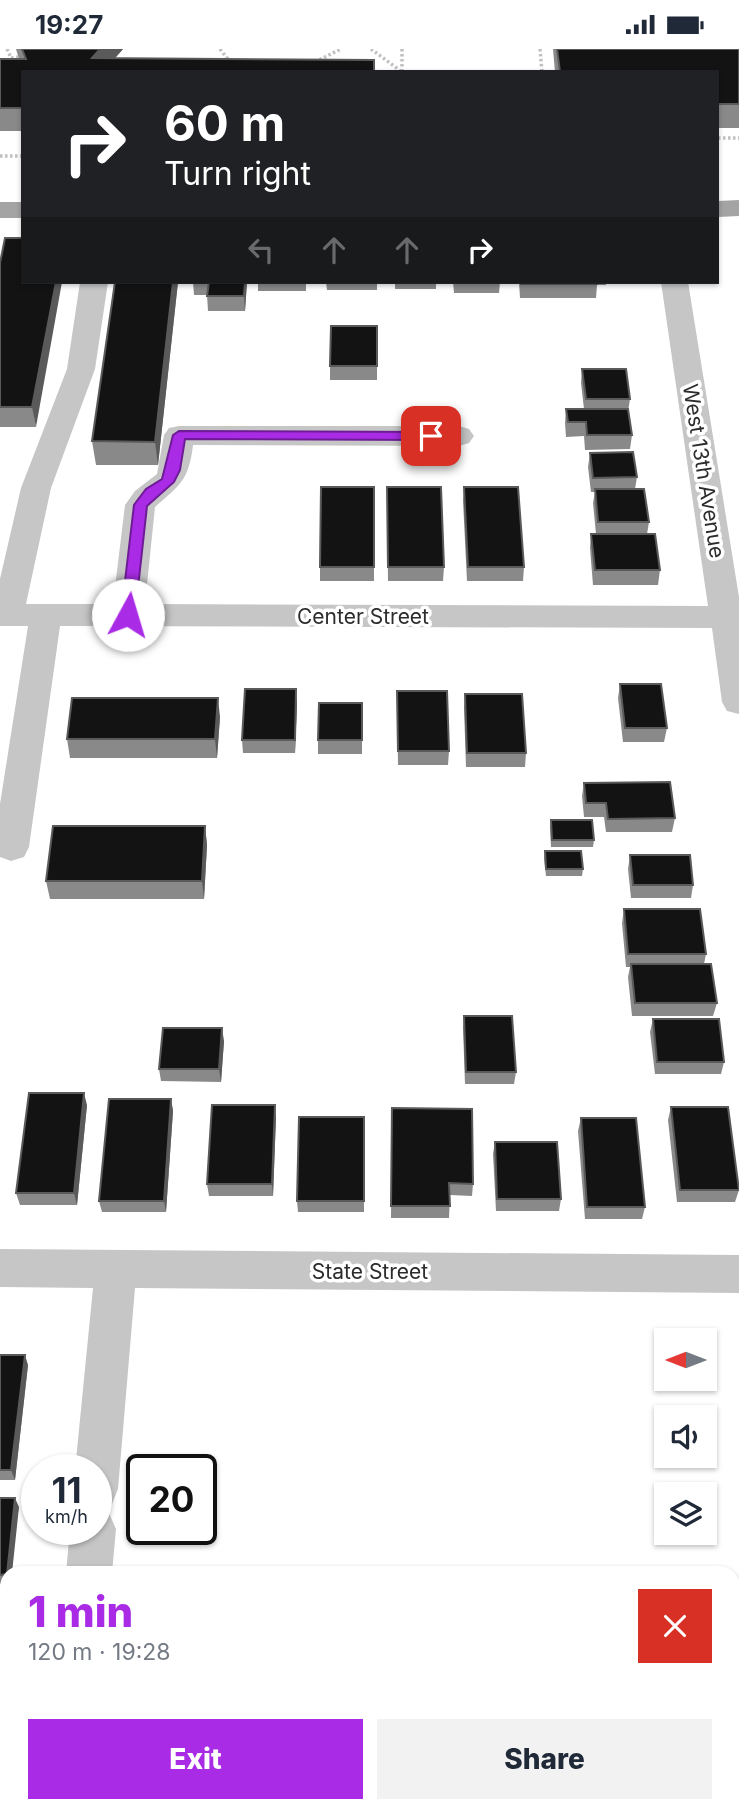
<!DOCTYPE html>
<html lang="en">
<head>
<meta charset="utf-8">
<style>
  body { margin:0; font-family:Inter,sans-serif; background:#f2f2f3; color:#1f2937; height:100vh; display:flex; flex-direction:column; font-size:26px; white-space:nowrap }
  * { box-sizing:border-box; margin:0 }
  p { font-size:23px; color:#747a83 }
  .icon { flex:none; width:38px; height:38px; fill:none; stroke:currentColor; stroke-width:2; stroke-linecap:round; stroke-linejoin:round }
  .map { position:relative; flex:1; overflow:hidden }
  .sheet { position:absolute; left:0px; top:1517px; width:740px; height:247px; display:flex; flex-direction:column; background:#fff; border-radius:21px 21px 0 0; box-shadow:0 2px 5px #0004 }
  .sheet>* { flex:none }
  .top-card { position:absolute; left:21px; top:21px; width:698px; height:214px; border-radius:0px; box-shadow:0 2px 5px #0004; background:#202124; color:#fff; overflow:hidden }
  .needle { width:46px; rotate:270deg }
  .fabs { position:absolute; left:654px; top:1279px; display:grid; gap:14px }
  .fabs a { display:grid; place-items:center; width:63px; height:63px; border-radius:0px; background:#fff; box-shadow:0 2px 5px #0004; font-size:35px }
  .speed { position:absolute; left:21px; top:1405px; display:flex; gap:14px; font-size:35px; font-weight:700; text-align:center }
  .speed>* { display:grid; place-content:center; width:91px; height:91px; border-radius:50%; background:#fff; box-shadow:0 2px 5px #0004; line-height:1 }
  .speed small { font-size:18px; font-weight:400 }
  .speed .limit { border:4px solid #111; border-radius:10px; background:#fff; color:#111 }
  .pin { position:absolute; display:grid; place-items:center; width:60px; height:60px; color:#fff; margin:-30px; border-radius:14px; box-shadow:0 4px 10px #0006 }
  .me { position:absolute; width:77px; margin:-38px; rotate:6deg; stroke-linejoin:round; filter:drop-shadow(0 0 5px #0008) }
  .turn { display:flex; align-items:center; gap:24px; height:147px; padding:0 28px; font-size:32px }
  .turn .icon { width:91px; height:91px; stroke-width:2.5 }
  .turn b { display:block; font-size:49px; line-height:60px }
  .lanes { display:flex; align-items:center; height:66px; padding:0 28px; background:#0003; justify-content:center; gap:35px; direction:ltr }
  .lanes .off { opacity:.35 }
  .round { display:grid; place-items:center; flex:none; width:74px; height:74px; border-radius:0px; background:#f2f2f3 }
  .overview { display:flex; align-items:center; justify-content:space-between; height:119px; padding:0 28px }
  h1 { font-size:42px; font-weight:800; line-height:52px; color:#a92be6 }
  .cta { display:flex; gap:14px; margin-top:auto; padding:14px 28px }
  .cta a { flex:1; height:80px; border-radius:0px; background:#a92be6; color:#fff; font-size:28px; font-weight:800; line-height:80px; text-align:center }
  .cta a+a { background:#f2f2f3; color:#1f2937 }
  .status { display:flex; justify-content:space-between; align-items:center; height:49px; padding:0 35px; background:#fff; direction:ltr }
  .status svg { height:19px; fill:currentColor }
  .map>svg:first-child { display:block }
</style>
</head>
<body>
<div class="status"><b>19:27</b><svg viewBox="0 0 49 12"><path d="M0 12V9h3v3zM5 12V6h3v6zM10 12V3h3v9zM15 12V0h3v12zM26 1h20v11H26zM47 4h2v5h-2z"/></svg></div>
<div class="map">
<svg width="739" height="1763" viewBox="0 0 739 1763">
  <rect width="100%" height="100%" fill="#fff"/>
  <g fill="none" stroke-linecap="round" stroke-linejoin="round">
    <!-- path -->
    <path stroke="#c0c0c0" stroke-width="3.5" stroke-dasharray="2.5 2.5" stroke-linecap="butt" d="M7 0 11 9 19 8
      M220 0 230 13
      M371 0 402 23
      M402 0V23
      M540 0 542 23
      M315 13 341 0
      M718 89H739
      M0 107H23"/>
    <!-- minor -->
    <path fill="#c6c6c6" fill-rule="evenodd" d="M80 233H108L95 320 51 439 26 555H113L125 456 135 442 157 425 164 386 169 379 179 377H459L469 380 474 387 469 394 459 397 193 396C189 431 180 436 155 458L145 555 708 557 661 233H688L739 548V665L727 662 722 653 712 579 60 577 29 798 24 808 11 812 0 808V755L28 577H0V530L21 439 67 320Z
      M0 1200 739 1206V1244L135 1239 118 1440 112 1455 100 1460 109 1464 116 1480 112 1524H66L70 1480H96V1421H75L93 1239 0 1238Z
      M0 1539H7V1585H0Z
      M45 1757H95V1763H45Z"/>
    <!-- major -->
    <path fill="#a4a4a4" fill-rule="evenodd" d="M739 151V167L718 168V152Z
      M0 153H23V169H0Z"/>
  </g>
  <!-- wall -->
  <path fill="#898989" d="M16 0H123L115 9 23 23V82H0V10H19Z
    M553 0H739V79H718V23H555Z
    M5 189 36 378H0V214Z
    M115 233H178L158 416H96L92 392Z
    M193 233H247L245 262H208L207 246H194Z
    M258 233H306V242H258Z
    M326 233H377V241H327Z
    M395 233H436V240H395Z
    M453 233H500L499 244H454Z
    M519 233H606V236H597L596 249H520Z
    M377 277V331H330V317Z
    M582 320 630 350 628 363 632 386 630 400 585 401 584 387 566 388 565 374 566 360H584L581 334Z
    M590 404 637 428 635 440 649 473 647 485 660 521 658 536H593L590 499 591 485H596L593 454 595 443H591L588 418Z
    M374 438V532H320V518Z
    M387 438 444 518 443 532H388Z
    M464 438 524 518 523 532H467L463 452Z
    M620 635 667 679 664 693H623L618 649Z
    M397 642 449 702 448 716H398Z
    M465 645 526 704 525 718H466L464 659Z
    M297 654 295 704H243L242 691Z
    M362 654V705H318V691Z
    M220 668 217 709H70L67 690Z
    M584 734 675 769 672 783H606L604 768H584L582 747Z
    M551 771 594 791 593 798H551L550 778Z
    M205 777 207 796 204 850H50L46 832Z
    M545 802 583 820 582 827H546L544 809Z
    M630 806 693 836 691 849H631L628 820Z
    M624 860 706 905 704 915 717 954 713 967H632L628 928 630 918H626L622 874Z
    M464 967 516 1023 514 1035H465L463 979Z
    M653 970 724 1013 721 1025H655L650 983Z
    M224 992 221 1033 161 1032 159 1020Z
    M171 1050 173 1062 166 1163H102L99 1152Z
    M87 1056 77 1156H20L16 1144Z
    M671 1058 739 1141 735 1153H677L668 1071Z
    M392 1059 473 1135 472 1147 450 1146 449 1169H391Z
    M276 1068 273 1147H209L207 1135Z
    M364 1068V1163H298L297 1152Z
    M581 1069 645 1158 642 1170H585L578 1082Z
    M495 1093 561 1150 559 1162H496L493 1105Z
    M0 1306 28 1316 15 1431H0Z
    M0 1449 19 1458 7 1524V1535H0Z"/>
  <!-- shaded-wall -->
  <path fill="#5a5a5a" d="M100 0H123L103 23 92 9Z
    M56 233H62L36 378 32 358Z
    M173 233H178L158 416 155 393Z
    M245 233H247L245 262 244 247Z
    M296 640 297 654 295 704V691Z
    M218 649 220 668 217 709 215 690Z
    M205 777 207 796 204 850 202 832Z
    M222 979 224 992 221 1033 219 1020Z
    M84 1044 87 1056 77 1156 74 1144Z
    M171 1050 173 1062 166 1163 164 1152Z
    M275 1056 276 1068 273 1147 272 1135Z
    M25 1306 28 1316 15 1431 11 1421Z
    M15 1449 19 1458 12 1524H7Z"/>
  <!-- building -->
  <path fill="#131313" stroke="#5a5a5a" stroke-width="2" d="M22 0H100L92 9 374 11V23H23V59H0V10H26Z
    M557 0H739V55H718V23H560Z
    M5 189H23V233H56L32 358H0V214Z
    M115 233H173L155 393 92 392Z
    M209 233H245L244 247H207Z
    M521 233H597V235H521Z
    M331 277H377V317H330Z
    M582 320H626L630 350H586Z
    M566 360H628L632 386H587L586 373H568Z
    M633 403 637 428 593 429 590 404Z
    M321 438H374V518H320Z
    M387 438H441L444 518H388Z
    M464 438H518L524 518H468Z
    M595 440H644L649 473H598Z
    M591 485H655L660 521H595Z
    M620 635H661L667 679H625Z
    M245 640H296L295 691H242Z
    M397 642H447L449 702H398Z
    M465 645H522L526 704H467Z
    M72 649H218L215 690H67Z
    M319 654H362V691H318Z
    M670 733 675 769 608 770 606 754H586L584 734Z
    M551 771H592L594 791H552Z
    M53 777H205L202 832H46Z
    M545 802H581L583 820H546Z
    M630 806H690L693 836H633Z
    M624 860H700L706 905H628Z
    M631 915H711L717 954H635Z
    M464 967H512L516 1023H466Z
    M653 970H719L724 1013H657Z
    M163 979H222L219 1020H159Z
    M29 1044H84L74 1144H16Z
    M109 1050H171L164 1152H99Z
    M212 1056H275L272 1135H207Z
    M671 1058H728L739 1141H680Z
    M392 1059 472 1060 473 1135 449 1134 450 1157H391Z
    M299 1068H364V1152H297Z
    M581 1069H636L645 1158H587Z
    M495 1093H557L561 1150H497Z
    M0 1306H25L11 1421H0Z
    M0 1449H15L7 1525 0 1526Z"/>
  <!-- route -->
  <path fill="#a92be6" stroke="#6e1c96" stroke-width="2" d="M179 382 431 383 437 387 431 391 185 390 180 421 174 433 147 457 135 566 128 571 121 566 134 456 146 440 162 430 173 386Z"/>
  <g text-anchor="middle" dominant-baseline="central" stroke-width="7" stroke-linejoin="round" paint-order="stroke">
    <!-- street labels -->
    <g font-size="21" fill="#2c2c2c" stroke="#fff">
      <text transform="translate(704 422) rotate(81)">West 13th Avenue</text>
      <text x="363" y="567">Center Street</text>
      <text x="370" y="1222">State Street</text>
    </g>
  </g>
</svg>
<div class="fabs">
<a><svg class="needle" viewBox="-14 -14 28 28"><path d="M0-13l5 13h-10z" fill="#e53935"/><path d="M0 13l5-13h-10z" fill="#747a83"/></svg></a>
<a><svg class="icon" aria-label="sound" viewBox="0 0 24 24"><path d="M4 9h4l5-4v14l-5-4H4zM17 9q2 3 0 6"/></svg></a>
<a><svg class="icon" aria-label="layers" viewBox="0 0 24 24"><path d="M12 4l9 5-9 5-9-5zM3 14l9 5 9-5"/></svg></a>
</div>
<div class="speed"><div>11<small>km/h</small></div><div class="limit">20</div></div>
<div class="pin" style="left:431px;top:387px;background:#d93025"><svg class="icon" aria-label="arrive" viewBox="0 0 24 24"><path d="M6 21V4h12l-3 4 3 4H6"/></svg></div>
<svg class="me" style="left:128px;top:566px" viewBox="-20 -20 40 40"><circle r="19" fill="#fff"/><path d="M0-13L10 11 0 6-10 11z" fill="#a92be6"/></svg>
<div class="top-card">
<div class="turn"><svg class="icon" aria-label="right" viewBox="0 0 24 24"><path d="M7 20v-9h11M14 6l5 5-5 5"/></svg><div><b>60 m</b>Turn right</div></div>
<div class="lanes"><svg class="icon off" aria-label="left" viewBox="0 0 24 24"><path d="M17 20v-9H6M10 6l-5 5 5 5"/></svg><svg class="icon off" aria-label="ahead" viewBox="0 0 24 24"><path d="M12 20V5M6 11l6-6 6 6"/></svg><svg class="icon off" aria-label="ahead" viewBox="0 0 24 24"><path d="M12 20V5M6 11l6-6 6 6"/></svg><svg class="icon" aria-label="right" viewBox="0 0 24 24"><path d="M7 20v-9h11M14 6l5 5-5 5"/></svg></div>
</div>
<section class="sheet">
<div class="overview"><div><h1>1 min</h1><p>120 m · 19:28</p></div><a class="round" style="background:#d93025;color:#fff"><svg class="icon" aria-label="close" viewBox="0 0 24 24"><path d="M6 6l12 12M18 6L6 18"/></svg></a></div>
<div class="cta"><a>Exit</a><a>Share</a></div>
</section>
</div>
</body>
</html>
